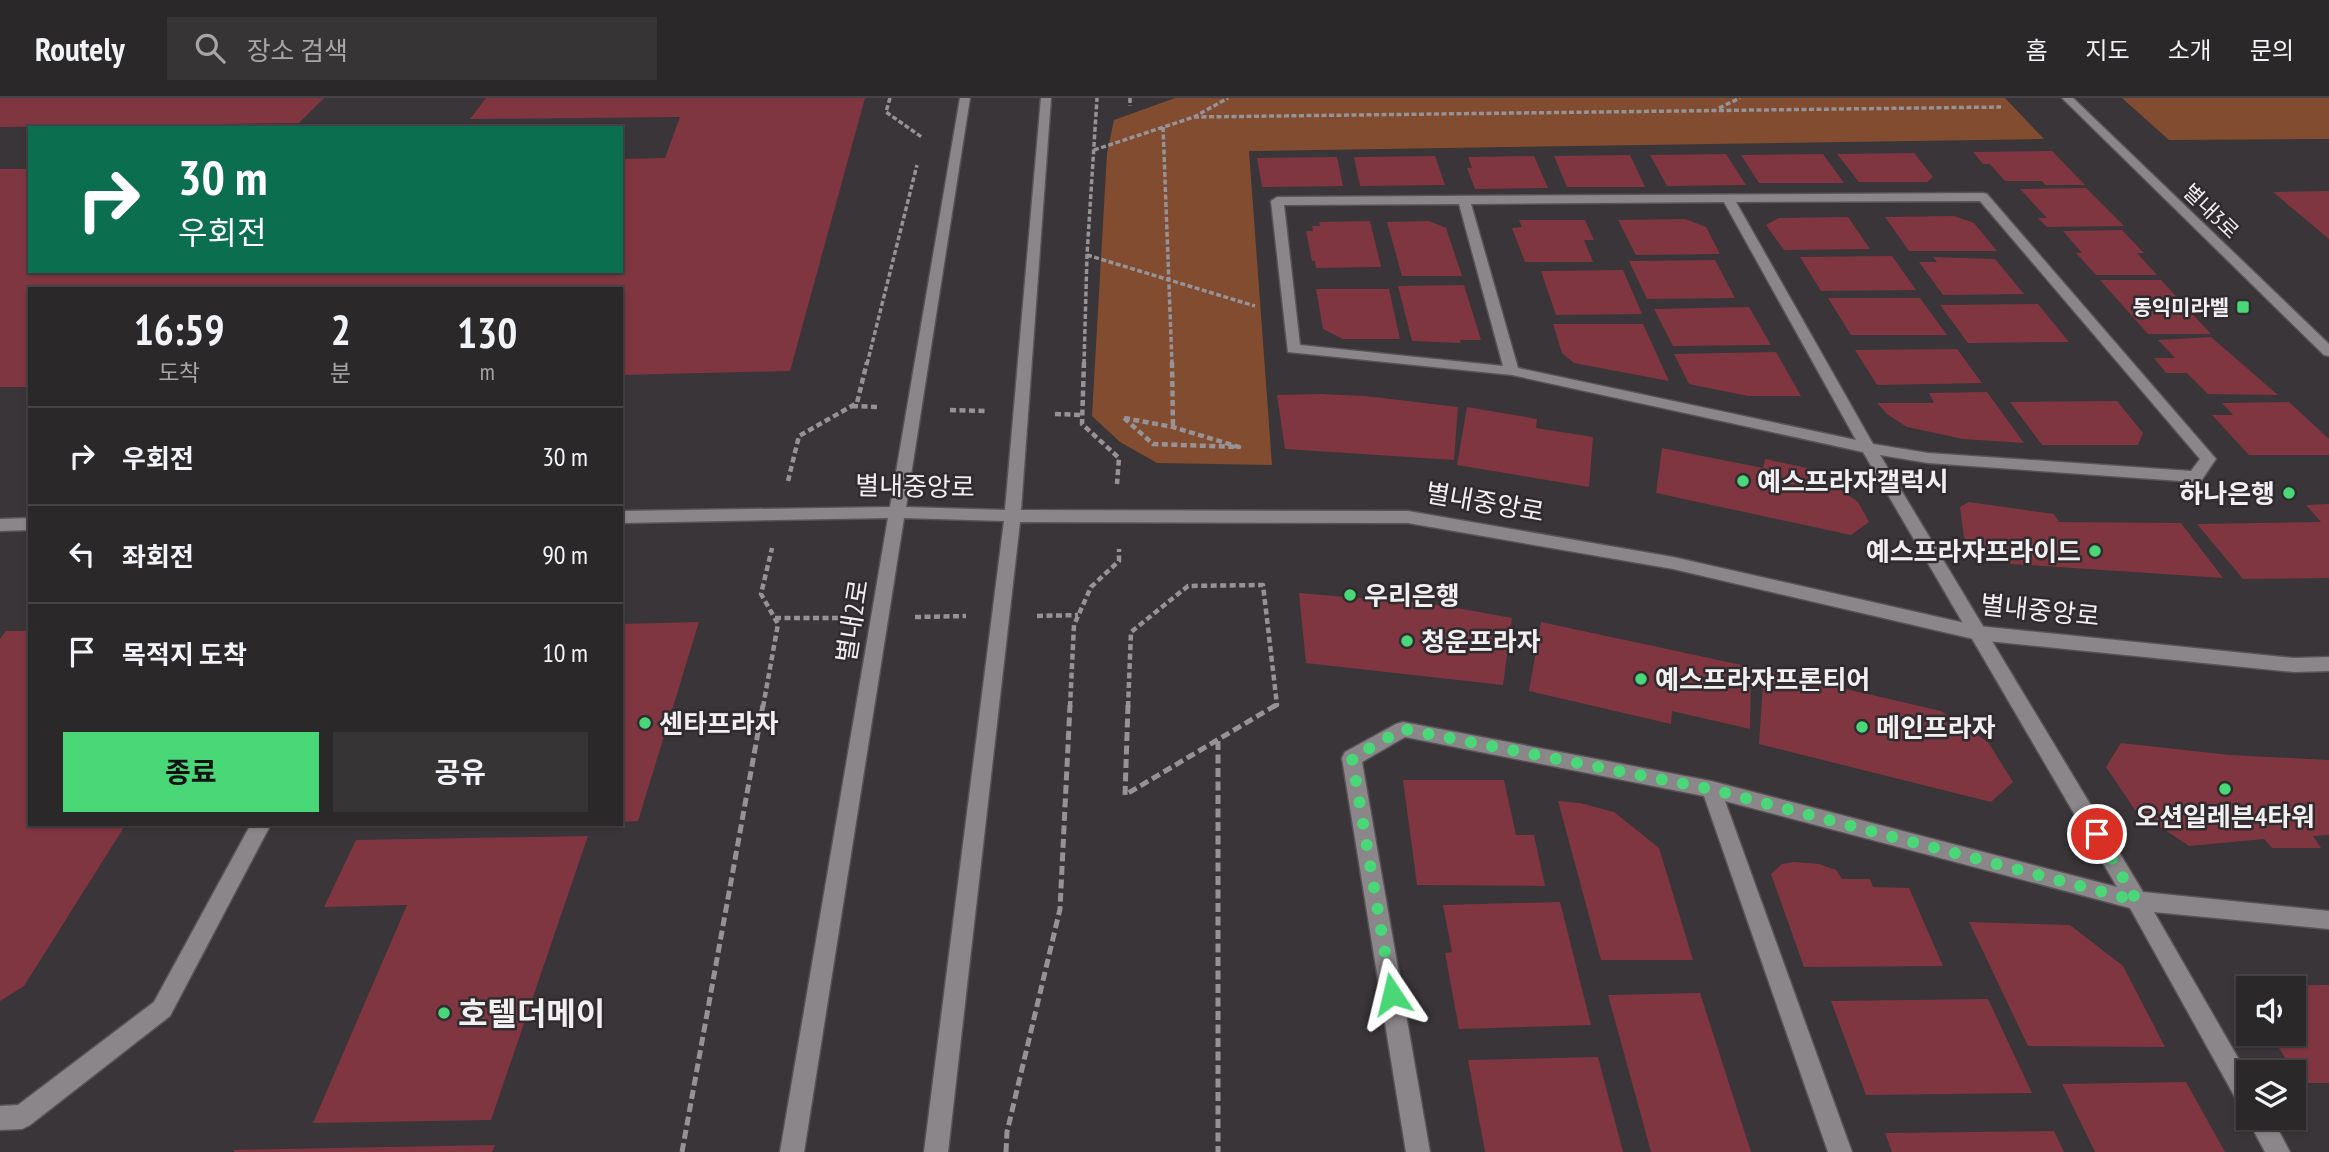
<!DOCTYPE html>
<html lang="ko">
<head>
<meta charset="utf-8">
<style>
  body { margin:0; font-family:"PT Sans Narrow","Noto Sans KR",sans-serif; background:#373436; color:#f1f3f6; height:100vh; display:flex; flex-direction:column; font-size:26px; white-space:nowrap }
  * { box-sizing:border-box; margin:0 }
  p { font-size:23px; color:#a6a6a8 }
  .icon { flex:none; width:38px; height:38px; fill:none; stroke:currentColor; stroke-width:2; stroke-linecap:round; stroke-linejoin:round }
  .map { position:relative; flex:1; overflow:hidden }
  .sheet { position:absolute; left:28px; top:189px; width:595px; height:539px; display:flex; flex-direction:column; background:#2b282a; border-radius:0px; box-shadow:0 2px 5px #0004,0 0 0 2px #474447 }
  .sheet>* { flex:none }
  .banner { position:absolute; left:28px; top:28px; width:595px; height:147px; border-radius:0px; box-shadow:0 2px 5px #0004,0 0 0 2px #474447; background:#0b6e4f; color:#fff; overflow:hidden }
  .controls { position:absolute; left:2236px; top:878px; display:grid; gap:14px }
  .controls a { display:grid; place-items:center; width:70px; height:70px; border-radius:0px; background:#2b282a; box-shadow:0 2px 5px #0004,0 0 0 2px #474447; font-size:35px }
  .pin { position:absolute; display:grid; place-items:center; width:60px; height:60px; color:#fff; margin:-30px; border:4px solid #fff; border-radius:50%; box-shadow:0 2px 7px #0007 }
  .me { position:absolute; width:77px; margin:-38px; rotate:350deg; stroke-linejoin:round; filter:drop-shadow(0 0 5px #0008) }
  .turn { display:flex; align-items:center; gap:24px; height:147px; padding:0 35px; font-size:32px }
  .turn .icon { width:91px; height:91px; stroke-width:2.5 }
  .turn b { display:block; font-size:49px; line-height:60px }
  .eta { display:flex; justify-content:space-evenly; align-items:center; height:119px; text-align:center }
  .eta b { font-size:42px; font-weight:700; line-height:49px }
  .cta { display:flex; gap:14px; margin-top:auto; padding:14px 35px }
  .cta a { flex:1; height:80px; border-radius:0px; background:#49d778; color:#111; font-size:28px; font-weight:700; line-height:80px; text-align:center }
  .cta a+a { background:#373436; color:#f1f3f6 }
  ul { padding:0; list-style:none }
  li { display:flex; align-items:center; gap:21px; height:98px; padding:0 35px; border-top:2px solid #474447 }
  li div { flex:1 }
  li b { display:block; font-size:26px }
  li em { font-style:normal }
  header { display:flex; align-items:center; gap:42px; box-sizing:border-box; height:98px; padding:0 35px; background:#2b282a; border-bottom:2px solid #474447 }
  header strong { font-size:33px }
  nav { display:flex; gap:38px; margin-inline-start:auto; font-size:24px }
  .search { width:490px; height:63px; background:#373436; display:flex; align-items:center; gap:18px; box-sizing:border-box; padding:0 24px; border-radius:0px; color:#a6a6a8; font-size:26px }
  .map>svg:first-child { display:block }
</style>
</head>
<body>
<header>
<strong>Routely</strong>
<div class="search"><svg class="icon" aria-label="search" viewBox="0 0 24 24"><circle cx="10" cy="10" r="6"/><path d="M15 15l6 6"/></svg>장소 검색</div>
<nav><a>홈</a><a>지도</a><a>소개</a><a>문의</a></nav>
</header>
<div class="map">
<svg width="2329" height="1054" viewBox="0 0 2329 1054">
  <rect width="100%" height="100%" fill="#393538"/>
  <!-- green -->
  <path fill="#814c30" d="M1175 0H2005L2044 41 1249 53 1272 367 1157 365 1120 344 1092 318 1107 55 1114 22Z
    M2122 0H2329V41L2169 42Z"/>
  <!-- building -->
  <path fill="#7f3641" d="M0 0H324L299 25 0 29Z
    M486 0H865L790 273 621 277V191H30V289H0V71H30V173H621V61L665 60 680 19 470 21Z
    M2052 53 2085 87H2045L2042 83H2005L1990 66H1983L1973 54Z
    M1914 55 1933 79 1927 84H1859L1837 56Z
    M1726 56 1746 87 1667 88 1650 57Z
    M1823 56 1844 85H1759L1741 57Z
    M1630 57 1645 89H1567L1554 58Z
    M1435 58 1445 87 1360 88 1354 59Z
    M1534 58 1548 90 1475 91 1467 70H1472L1468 59Z
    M1337 59 1343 88 1262 89 1257 60Z
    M2086 90 2124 128 2047 129 2038 120H2047L2020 91Z
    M2329 93V141L2273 94Z
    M1954 118 1974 125 1997 153H1909L1885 119Z
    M1848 119 1870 151 1784 152 1766 127 1779 120Z
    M1685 121 1706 129 1720 156 1636 157 1618 122Z
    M1519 122H1585L1594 142H1584L1593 164H1525L1512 130 1522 129Z
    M1370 123 1381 169 1316 170 1315 163H1312L1306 133H1313L1312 128H1320L1319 124Z
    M1429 123 1446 130 1462 178H1402L1387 124Z
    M2122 132 2144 155H2137L2157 177H2096L2076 155H2082L2063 133Z
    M1892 158 1916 192 1821 193 1800 159Z
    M1933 159 1995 161 2024 196 1943 197 1919 164H1937Z
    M1715 162 1735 200 1647 201 1629 163Z
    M1623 172 1642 216 1556 217 1541 173Z
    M2100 182H2161L2211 236H2148Z
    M1464 187 1481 242H1460L1461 245 1412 243 1398 188Z
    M1316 191H1389L1400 241H1343L1323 231Z
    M1828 200H1920L1947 237H1851Z
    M2038 206 2069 244 1968 245 1940 207Z
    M1749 209 1771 247 1673 248 1654 211Z
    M1553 226H1643L1669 283 1574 265 1562 255Z
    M2211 239 2278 297 2208 296 2187 275H2166L2154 260H2175L2158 242Z
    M1957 251 1982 285 1877 287 1855 252Z
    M1776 254 1801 298H1748L1689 286 1674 256Z
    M1987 294 2024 345 1963 341 1907 329 1887 316 1877 305H1934L1929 295Z
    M1320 296 1365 298 1458 309 1454 362 1285 351 1277 297Z
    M2117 303 2143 335 2138 347H2042L2010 304Z
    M2289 304 2329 341V357H2249L2212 317H2233L2222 305Z
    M1467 309 1537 321 1536 330 1593 339 1589 389 1457 367Z
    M1662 350 1763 370 1765 361 1811 371 1858 404 1869 424 1851 437 1656 395Z
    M1969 404 2054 416 2059 424 2181 425 2223 480 2012 466 1964 440 1960 409Z
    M2329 406V480L2243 481 2197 426 2321 424 2306 407Z
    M1299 495 1441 507 1512 520 1503 587 1306 565Z
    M699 524 638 723 621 724V526Z
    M1541 524 1751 569 1750 631 1672 613 1671 626 1529 593Z
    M6 533H30V726H126L24 888 0 903V541Z
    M1764 572 1941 613 1988 644 2013 684 1991 704 1759 646Z
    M2121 645 2230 657 2329 662V737L2313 738 2321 750H2272L2264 741 2189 748 2135 712 2106 669Z
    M1403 682H1504L1516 737H1534L1545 788 1417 787Z
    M1558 703 1580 705 1614 714 1659 750 1693 862H1601Z
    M588 738 491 1022 313 1025 407 807 324 809 356 742Z
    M1794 764 1819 766 1836 772 1842 781H1870L1873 789 1909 790 1943 868 1804 869 1771 776 1782 766Z
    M1560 804 1591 927 1459 931 1445 855 1452 854 1443 807Z
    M1969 824 2070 827 2123 868 2165 949 2028 948Z
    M2329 887V985H2301L2270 936H2294V891H2249V902L2239 888Z
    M1700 895 1751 1054H1651L1608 897Z
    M1988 901 2032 995 1866 997 1831 903Z
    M1598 959 1623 1054H1485L1468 962Z
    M2186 984 2225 1054H2095L2062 986Z
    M2054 1033 2064 1054H1892L1885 1035Z
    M495 1047 492 1054H234V1052Z"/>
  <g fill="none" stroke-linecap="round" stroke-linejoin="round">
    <defs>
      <path id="minor" d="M2062 0H2073L2329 246V258L2324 257Z
        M1983 95 1987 96 2216 361 2201 383 2195 384 1928 365 1880 357 2143 794 2329 813V831L2154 814 2249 979V1013L2241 1010 2130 810 1725 703 1852 1054H1828L1704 698 1405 639 1362 664 1430 1054H1406L1342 660 1345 654 1396 626 1403 624 1711 683 2117 789 1863 354 1512 277 1288 254 1271 103 1277 99ZM1980 103 2200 361 2191 373 1928 355 1873 346 1736 104ZM1724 104 1856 342 1518 270 1471 106ZM1459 106 1503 268 1300 247 1284 107Z
        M251 726H271L170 918 30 1027 22 1031 0 1032V1008L18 1007 154 904Z
        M2249 1016V1020H2272L2290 1054H2265L2247 1020Z"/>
      <path id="tertiary" d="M960 0H970L906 409 1005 412 1041 0H1051L1021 412 1408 413 1673 459 1978 528 2294 560 2329 559V573L2294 574 1978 542 1673 471 1408 425 1020 424 948 1054H924L1004 423 904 420 804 1054H780L888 420 621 425V413L890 409Z
        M30 420V432L0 433V421Z"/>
    </defs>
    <!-- minor casing -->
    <use href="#minor" stroke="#575456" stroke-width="3"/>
    <!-- tertiary casing -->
    <use href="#tertiary" stroke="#575456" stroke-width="3"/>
    <!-- path-far2 -->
    <path stroke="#969295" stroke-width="3.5" stroke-dasharray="5 2.5" stroke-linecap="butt" d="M890 0 886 14 923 40
      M1130 0V8
      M1719 10 1740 0
      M1194 19 2001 9
      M1163 29 1172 266
      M1094 52 1194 19 1228 0
      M1087 157 1255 208
      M867 266 917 67
      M1084 266 1087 157 1097 0"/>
    <!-- path-far1 -->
    <path stroke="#969295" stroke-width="4.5" stroke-dasharray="6 3.5" stroke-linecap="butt" d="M1084 264 1082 326 1119 360 1117 386
      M1172 264 1173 329
      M852 308 879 309
      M950 312 987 313
      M1055 316 1082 317
      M1124 320 1173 329 1239 349 1153 346Z
      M788 383 799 338 857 305 867 264
      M1037 518 1078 517
      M915 519 966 518
      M775 520H843
      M763 609 778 526 761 496 772 450
      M1070 609 1074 527 1091 489 1119 463V451
      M1128 609 1131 534 1188 488 1263 487 1277 607 1273 609"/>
    <!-- path -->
    <path stroke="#969295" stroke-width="5" stroke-dasharray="9 4.5" stroke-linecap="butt" d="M1128 607 1125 697 1276 607
      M1218 643V1054
      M682 1054 763 607
      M1006 1054 1007 1034 1060 811 1070 607"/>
    <!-- minor -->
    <use href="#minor" fill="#8b868a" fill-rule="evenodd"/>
    <!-- tertiary -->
    <use href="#tertiary" fill="#8b868a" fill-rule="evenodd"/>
  </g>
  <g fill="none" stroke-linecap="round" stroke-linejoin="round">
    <!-- route -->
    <path stroke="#49d778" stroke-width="12" stroke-dasharray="0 21.6" d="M1392 896 1352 660 1403 631 1711 691 2137 803 2097 736"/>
  </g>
  <!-- markers -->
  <g fill="#49d778" stroke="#2f2b2e" stroke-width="2.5">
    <rect x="2236" y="202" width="14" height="14" rx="3.5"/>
    <circle cx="1743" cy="383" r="7"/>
    <circle cx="2289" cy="395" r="7"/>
    <circle cx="2095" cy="453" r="7"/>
    <circle cx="1350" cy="497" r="7"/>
    <circle cx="1407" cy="543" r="7"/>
    <circle cx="1641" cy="581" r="7"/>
    <circle cx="645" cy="625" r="7"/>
    <circle cx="1862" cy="629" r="7"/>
    <circle cx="2225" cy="691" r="7"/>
    <circle cx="444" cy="915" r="7"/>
  </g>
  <g text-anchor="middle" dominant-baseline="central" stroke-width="5" stroke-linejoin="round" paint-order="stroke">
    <!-- far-street labels -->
    <g font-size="21" fill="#f2eff1" stroke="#2f2b2e">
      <text transform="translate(2211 113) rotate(44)">별내3로</text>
    </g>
    <!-- far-poi labels -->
    <g font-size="21" font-weight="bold" fill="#f2eff1" stroke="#2f2b2e" text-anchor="end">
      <text x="2229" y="209">동익미라벨</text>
    </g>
    <!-- poi labels -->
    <g font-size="26" font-weight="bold" fill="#f2eff1" stroke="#2f2b2e" text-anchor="start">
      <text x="1757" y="383">예스프라자갤럭시</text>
      <text x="2275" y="395" text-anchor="end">하나은행</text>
      <text x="2081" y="453" text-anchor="end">예스프라자프라이드</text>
      <text x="1364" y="497">우리은행</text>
      <text x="1421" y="543">청운프라자</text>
      <text x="1655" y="581">예스프라자프론티어</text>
      <text x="659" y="625">센타프라자</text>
      <text x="1876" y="629">메인프라자</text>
      <text x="2225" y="718" text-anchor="middle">오션일레븐4타워</text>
    </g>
    <!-- street labels -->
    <g font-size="26" fill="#f2eff1" stroke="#2f2b2e">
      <text transform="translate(915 388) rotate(1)">별내중앙로</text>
      <text transform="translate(1485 404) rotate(10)">별내중앙로</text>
      <text transform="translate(2040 512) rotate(6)">별내중앙로</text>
      <text transform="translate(852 523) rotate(-81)">별내2로</text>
    </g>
    <!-- near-poi labels -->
    <g font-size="32" font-weight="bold" fill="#f2eff1" stroke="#2f2b2e" text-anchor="start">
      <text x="458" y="915">호텔더메이</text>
    </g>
  </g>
</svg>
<div class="controls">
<a><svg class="icon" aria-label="sound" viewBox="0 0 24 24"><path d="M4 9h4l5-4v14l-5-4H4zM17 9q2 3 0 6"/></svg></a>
<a><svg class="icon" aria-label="layers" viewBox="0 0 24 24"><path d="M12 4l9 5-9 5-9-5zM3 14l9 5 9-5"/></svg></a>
</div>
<div class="pin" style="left:2097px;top:736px;background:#d93025"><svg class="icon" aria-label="arrive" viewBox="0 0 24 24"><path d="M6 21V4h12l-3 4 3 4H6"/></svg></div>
<svg class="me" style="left:1392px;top:896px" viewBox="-20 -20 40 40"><path d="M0-17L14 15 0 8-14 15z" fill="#49d778" stroke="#fff" stroke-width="4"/></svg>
<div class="banner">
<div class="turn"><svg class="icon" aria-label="right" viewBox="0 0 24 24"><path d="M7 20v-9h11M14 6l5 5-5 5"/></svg><div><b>30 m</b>우회전</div></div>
</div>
<section class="sheet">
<div class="eta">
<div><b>16:59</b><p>도착</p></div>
<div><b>2</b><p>분</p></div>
<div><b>130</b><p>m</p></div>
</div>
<ul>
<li><svg class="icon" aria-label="right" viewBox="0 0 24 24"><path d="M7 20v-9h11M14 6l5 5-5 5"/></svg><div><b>우회전</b></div><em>30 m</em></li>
<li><svg class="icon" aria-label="left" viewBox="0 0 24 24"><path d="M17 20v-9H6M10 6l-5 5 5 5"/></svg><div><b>좌회전</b></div><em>90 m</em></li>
<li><svg class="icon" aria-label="arrive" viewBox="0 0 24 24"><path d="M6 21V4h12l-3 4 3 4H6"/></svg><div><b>목적지 도착</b></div><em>10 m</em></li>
</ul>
<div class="cta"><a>종료</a><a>공유</a></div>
</section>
</div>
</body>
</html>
